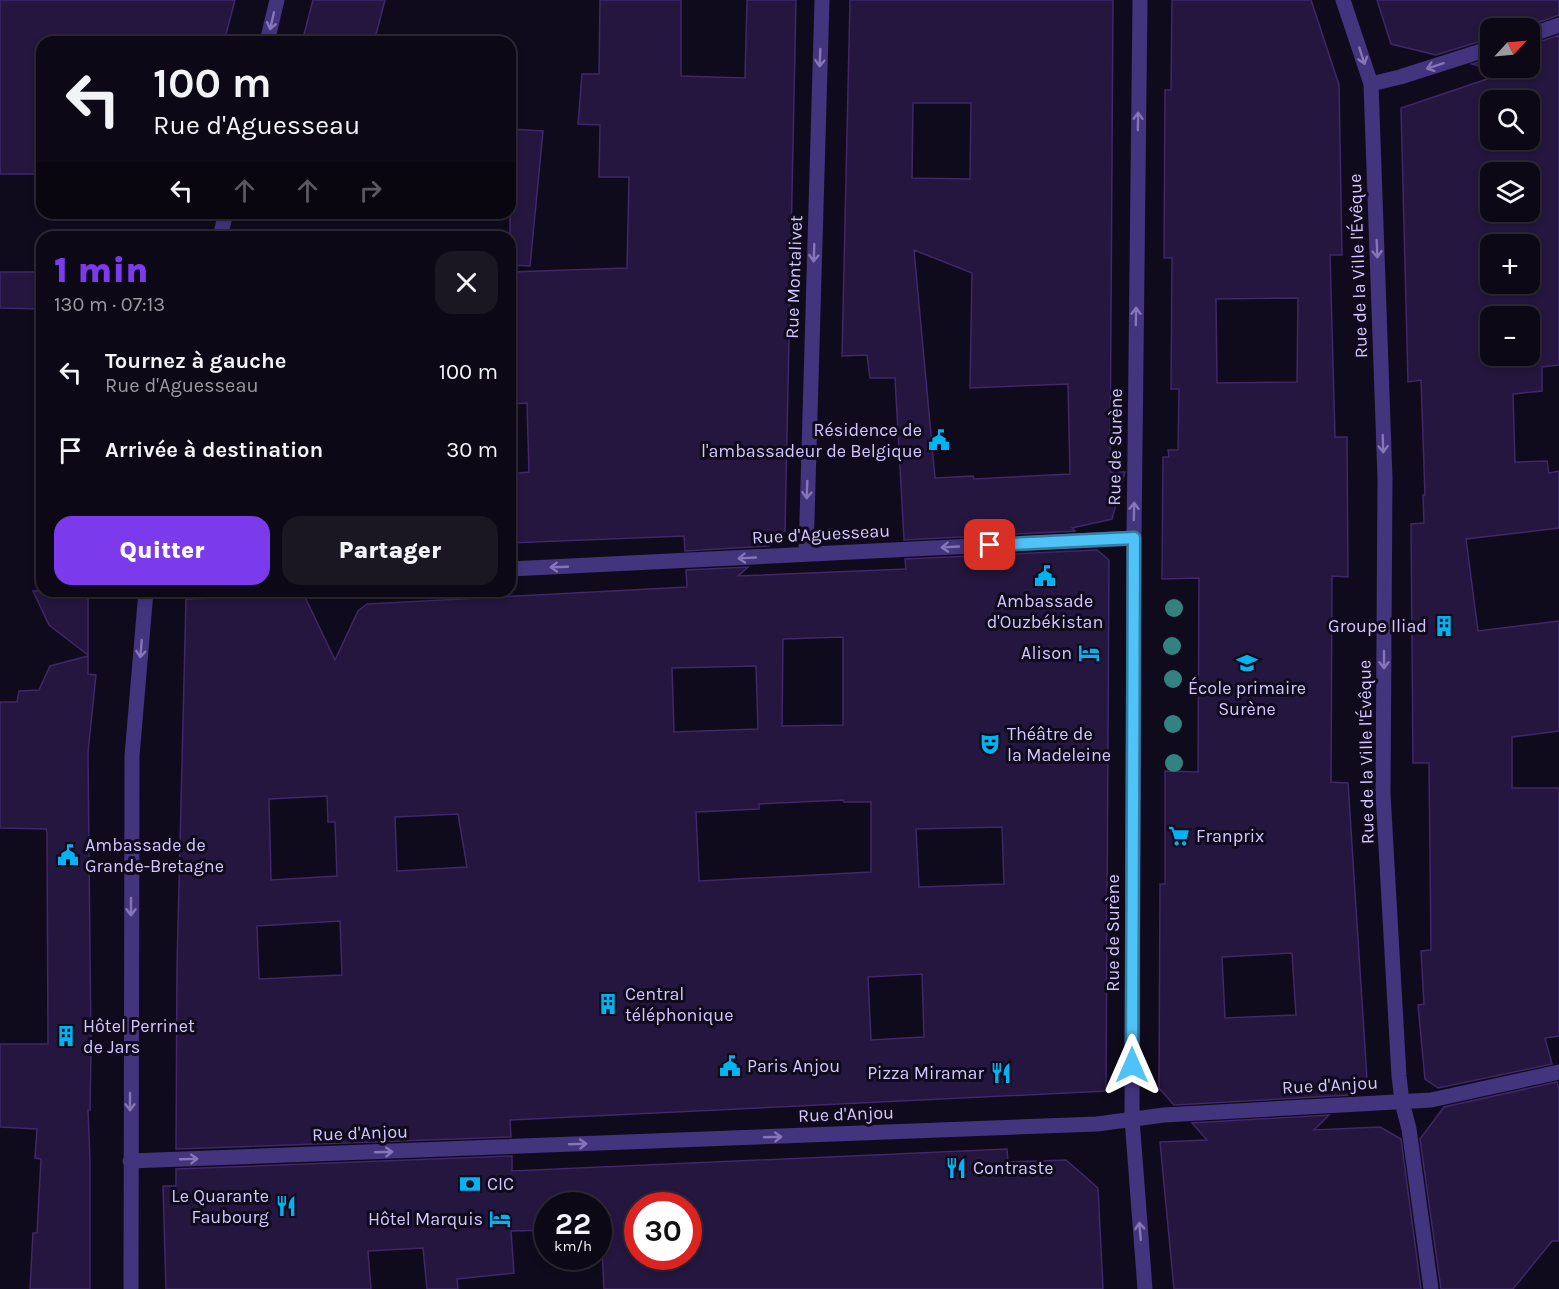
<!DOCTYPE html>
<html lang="fr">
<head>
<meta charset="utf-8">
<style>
  body { margin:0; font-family:Karla,sans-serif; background:#1a1622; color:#f1f3f6; height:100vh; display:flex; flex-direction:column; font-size:22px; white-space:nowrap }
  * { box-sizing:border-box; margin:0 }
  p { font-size:20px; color:#9a9aa0 }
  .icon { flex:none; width:33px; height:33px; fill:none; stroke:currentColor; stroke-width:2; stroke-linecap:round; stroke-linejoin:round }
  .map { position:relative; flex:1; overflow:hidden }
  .sheet { position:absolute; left:36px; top:231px; width:480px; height:366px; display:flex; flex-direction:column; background:#0c0815; border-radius:18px; box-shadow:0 3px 9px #0003,0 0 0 2px #2c2934 }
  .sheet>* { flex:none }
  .guide { position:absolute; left:36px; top:36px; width:480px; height:183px; border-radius:18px; box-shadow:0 3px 9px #0003,0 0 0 2px #2c2934; background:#0c0815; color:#f1f3f6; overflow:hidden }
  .needle { width:39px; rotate:64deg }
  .controls { position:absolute; left:1480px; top:18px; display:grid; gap:12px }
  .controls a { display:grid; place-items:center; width:60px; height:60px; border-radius:12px; background:#0c0815; box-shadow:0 3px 9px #0003,0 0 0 2px #2c2934; font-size:30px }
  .speed { position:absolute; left:534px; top:1192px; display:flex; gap:12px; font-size:30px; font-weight:700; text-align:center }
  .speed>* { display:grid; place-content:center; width:78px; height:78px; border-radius:50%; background:#0c0815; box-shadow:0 3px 9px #0003,0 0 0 2px #2c2934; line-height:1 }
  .speed small { font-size:15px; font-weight:400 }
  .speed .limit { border:9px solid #d22; background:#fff; color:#111 }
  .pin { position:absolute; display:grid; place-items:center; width:51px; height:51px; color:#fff; margin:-26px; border-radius:12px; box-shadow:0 3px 9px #0006 }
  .me { position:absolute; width:66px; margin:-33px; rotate:0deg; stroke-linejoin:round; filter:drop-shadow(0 0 4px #0008) }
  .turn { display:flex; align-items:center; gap:21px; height:126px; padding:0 18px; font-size:27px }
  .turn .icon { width:78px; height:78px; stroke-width:2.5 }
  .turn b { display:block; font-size:42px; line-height:51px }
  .lanes { display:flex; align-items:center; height:57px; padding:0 18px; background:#0003; justify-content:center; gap:30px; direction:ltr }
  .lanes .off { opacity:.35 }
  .round { display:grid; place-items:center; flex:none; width:63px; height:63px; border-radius:18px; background:#1a1622 }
  .head { display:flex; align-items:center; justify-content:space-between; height:102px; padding:0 18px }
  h1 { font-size:36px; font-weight:800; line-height:45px; color:#7c3aed }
  .action { display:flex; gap:12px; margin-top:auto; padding:12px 18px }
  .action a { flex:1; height:69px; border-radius:18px; background:#7c3aed; color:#fff; font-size:24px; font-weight:800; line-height:69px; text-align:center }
  .action a+a { background:#1a1622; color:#f1f3f6 }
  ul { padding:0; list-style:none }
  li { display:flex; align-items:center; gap:18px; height:78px; padding:0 18px }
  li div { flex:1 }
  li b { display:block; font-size:22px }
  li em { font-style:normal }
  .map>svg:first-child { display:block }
</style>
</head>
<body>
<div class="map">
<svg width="1559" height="1289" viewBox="0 0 1559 1289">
  <rect width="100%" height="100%" fill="#100b1c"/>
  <!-- building -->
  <path fill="#24163e" stroke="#3f276a" stroke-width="1.5" fill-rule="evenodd" d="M0 0H235L224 42H42V174H0Z
    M313 0H385L374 42H302Z
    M600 0H681V76L745 78 747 0H796L785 531 769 546 685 551 684 536 510 543V474L529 472 527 403 510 404V272L627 268 629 177H599L600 125 578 124 582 74H599Z
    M850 0H1113L1110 472H1125L1112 519 1072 528 1075 531 904 540 895 378H870L867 355 842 356ZM913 103H971L970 179 912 178ZM914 250 972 273 970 388 1068 384 1070 474 974 479 973 476 935 478Z
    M1172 0H1311L1339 85 1342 255H1330L1335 437H1347L1348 577 1332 576 1331 782 1348 783 1367 1079 1351 1095 1174 1105 1159 1088 1160 884H1165V771L1198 772 1199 578 1162 579 1163 457H1169L1168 450H1178L1179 389H1171L1172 258H1164L1165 90H1171ZM1298 298 1297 382 1217 383 1216 299ZM1292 953 1296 1015 1225 1018 1222 957Z
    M1377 0H1559V15L1523 28H1491V38L1436 55 1391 44Z
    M1559 35V365L1542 367V391L1513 394 1515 462 1547 461 1549 473 1559 471V528L1466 539 1478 631 1559 621V731L1512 737V788H1559V1036L1545 1038 1552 1064 1438 1088 1425 1079 1418 1005 1424 1004 1421 951 1431 950 1429 763H1413L1411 524 1424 523 1423 495H1425L1421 380 1408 382 1401 108 1505 73 1472 64 1491 58V68H1530V45ZM1491 100H1530V140H1491ZM1491 172H1530V212H1491ZM1491 244H1530V284H1491ZM1491 316H1530V356H1491Z
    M510 129 543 131 530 266 510 265Z
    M0 272H42V309L0 308Z
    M1097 550 1109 560 1106 1091 510 1120 511 1137 176 1149 177 966 186 599 304 595 335 660 358 611 367 604 687 587 686 570 748 567 738 576 906 569 905 559ZM843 637V725L782 726 783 639ZM756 666 758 729 674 732 672 668ZM327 796 328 822H335L337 876 271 880 269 799ZM843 800 844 802H871V872L699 881 696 812 759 809V804ZM458 814 467 867 397 871 395 817ZM1002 827 1004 884 919 887 916 829ZM340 921 342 975 259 979 257 926ZM922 974 924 1037 871 1040 868 977Z
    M33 591H88V655L49 625Z
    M88 656V674L96 675 88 752 91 1049 90 1110H88L90 1160V1289H30L33 1233H37L41 1159 35 1158 37 1129 0 1127V1044H48L47 832 46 829 0 828V702H17L19 691 39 690 50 666Z
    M1557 1082 1559 1089V1241H1552L1513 1289H1441L1420 1139 1444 1107Z
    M1329 1115 1314 1130 1380 1127 1401 1139 1421 1289H1174L1160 1142 1207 1140 1192 1123Z
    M1007 1149 1008 1162 1066 1160 1098 1188 1103 1289H604L600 1208 598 1206H548V1230L511 1231 514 1273 457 1279 458 1289H427L423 1248 368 1251 371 1289H166L163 1186H176V1169L512 1156V1171ZM638 1206H688V1257H638Z"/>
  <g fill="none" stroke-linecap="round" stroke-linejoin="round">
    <!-- minor -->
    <path stroke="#42347d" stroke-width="15" d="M1140 0 1134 538 1132 1119 1145 1289
      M1343 0 1371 84 1385 478 1383 794 1399 1076 1402 1102 1409 1129 1431 1289
      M1530 35 1559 25
      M267 42 277 0
      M1371 84 1400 77 1491 48
      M220 237 226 213
      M806 554 822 0
      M510 569 1134 538
      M130 1161 1097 1124 1164 1115 1431 1100 1559 1072
      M131 1289 132 756 146 591"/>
  </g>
  <!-- trees -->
  <g fill="#338181">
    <circle cx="1174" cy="608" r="9"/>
    <circle cx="1172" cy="646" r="9"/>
    <circle cx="1173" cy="679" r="9"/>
    <circle cx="1173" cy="724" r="9"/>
    <circle cx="1174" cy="763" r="9"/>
  </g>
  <!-- one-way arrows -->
  <defs><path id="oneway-shaft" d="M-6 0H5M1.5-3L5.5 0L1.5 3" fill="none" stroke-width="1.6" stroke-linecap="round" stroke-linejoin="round" transform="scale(1.5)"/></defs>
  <g stroke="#8476b8">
    <use href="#oneway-shaft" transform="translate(272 21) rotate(103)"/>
    <use href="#oneway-shaft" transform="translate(1362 56) rotate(72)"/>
    <use href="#oneway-shaft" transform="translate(820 58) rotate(92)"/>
    <use href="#oneway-shaft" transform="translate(1435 66) rotate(162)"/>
    <use href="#oneway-shaft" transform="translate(1138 121) rotate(-89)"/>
    <use href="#oneway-shaft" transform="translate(1377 249) rotate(88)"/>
    <use href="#oneway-shaft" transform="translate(814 253) rotate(92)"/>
    <use href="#oneway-shaft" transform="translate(1136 316) rotate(-89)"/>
    <use href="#oneway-shaft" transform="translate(1383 444) rotate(88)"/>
    <use href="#oneway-shaft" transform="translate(807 490) rotate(92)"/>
    <use href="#oneway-shaft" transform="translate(1134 511) rotate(-89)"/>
    <use href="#oneway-shaft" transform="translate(950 547) rotate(177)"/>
    <use href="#oneway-shaft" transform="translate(747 558) rotate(177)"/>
    <use href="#oneway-shaft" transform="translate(559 567) rotate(178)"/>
    <use href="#oneway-shaft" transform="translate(141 649) rotate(95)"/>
    <use href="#oneway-shaft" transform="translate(1384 660) rotate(90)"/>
    <use href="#oneway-shaft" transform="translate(131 907) rotate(90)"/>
    <use href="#oneway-shaft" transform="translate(130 1102) rotate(90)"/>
    <use href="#oneway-shaft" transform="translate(773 1137) rotate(-2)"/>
    <use href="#oneway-shaft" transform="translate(578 1144) rotate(-2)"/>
    <use href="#oneway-shaft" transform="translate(384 1152) rotate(-2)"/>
    <use href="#oneway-shaft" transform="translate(189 1159) rotate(-2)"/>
    <use href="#oneway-shaft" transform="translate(1140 1231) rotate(-95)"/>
  </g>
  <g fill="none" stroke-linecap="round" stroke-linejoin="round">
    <defs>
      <path id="route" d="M990 545 1134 538 1132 1065"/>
    </defs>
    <!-- route casing -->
    <use href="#route" stroke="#337fa1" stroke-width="15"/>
    <!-- route -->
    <use href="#route" stroke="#4fc3f7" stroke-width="10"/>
  </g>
  <!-- icons -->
  <defs>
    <symbol id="civic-bare" viewBox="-9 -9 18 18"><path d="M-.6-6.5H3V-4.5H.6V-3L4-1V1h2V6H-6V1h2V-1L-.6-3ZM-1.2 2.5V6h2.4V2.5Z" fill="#00b3f1" stroke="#100b1c" stroke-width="2.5" paint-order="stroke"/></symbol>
    <symbol id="building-bare" viewBox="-9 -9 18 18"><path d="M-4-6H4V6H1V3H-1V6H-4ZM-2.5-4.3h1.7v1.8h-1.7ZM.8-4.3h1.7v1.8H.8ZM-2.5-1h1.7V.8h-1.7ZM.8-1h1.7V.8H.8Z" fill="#00b3f1" stroke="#100b1c" stroke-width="2.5" paint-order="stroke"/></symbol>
    <symbol id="hotel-bare" viewBox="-9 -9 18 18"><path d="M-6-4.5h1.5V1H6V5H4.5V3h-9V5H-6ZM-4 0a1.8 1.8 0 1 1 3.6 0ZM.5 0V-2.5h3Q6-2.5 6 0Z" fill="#00b3f1" stroke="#100b1c" stroke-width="2.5" paint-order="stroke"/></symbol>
    <symbol id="school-bare" viewBox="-9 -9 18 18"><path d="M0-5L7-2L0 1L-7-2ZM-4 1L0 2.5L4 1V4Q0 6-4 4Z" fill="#00b3f1" stroke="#100b1c" stroke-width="2.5" paint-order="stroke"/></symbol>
    <symbol id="theatre-bare" viewBox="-9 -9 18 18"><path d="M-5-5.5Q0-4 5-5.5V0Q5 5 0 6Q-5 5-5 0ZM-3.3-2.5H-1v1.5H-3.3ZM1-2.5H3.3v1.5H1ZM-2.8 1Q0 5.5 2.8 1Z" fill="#00b3f1" stroke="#100b1c" stroke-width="2.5" paint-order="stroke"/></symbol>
    <symbol id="supermarket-bare" viewBox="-9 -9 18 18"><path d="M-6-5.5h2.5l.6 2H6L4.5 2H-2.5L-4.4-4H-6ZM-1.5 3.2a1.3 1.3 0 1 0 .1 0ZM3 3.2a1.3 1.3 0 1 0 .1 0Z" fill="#00b3f1" stroke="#100b1c" stroke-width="2.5" paint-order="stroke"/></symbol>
    <symbol id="restaurant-bare" viewBox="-9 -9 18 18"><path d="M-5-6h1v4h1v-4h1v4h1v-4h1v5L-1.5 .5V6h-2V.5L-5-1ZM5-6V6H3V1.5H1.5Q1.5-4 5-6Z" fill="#00b3f1" stroke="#100b1c" stroke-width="2.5" paint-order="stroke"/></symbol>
    <symbol id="bank-bare" viewBox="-9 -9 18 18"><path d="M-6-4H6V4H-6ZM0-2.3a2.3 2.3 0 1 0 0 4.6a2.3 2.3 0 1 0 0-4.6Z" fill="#00b3f1" stroke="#100b1c" stroke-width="2.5" paint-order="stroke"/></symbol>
  </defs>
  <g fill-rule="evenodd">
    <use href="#civic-bare" x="924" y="425" width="30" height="30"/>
    <use href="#civic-bare" x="1030" y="561" width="30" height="30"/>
    <use href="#building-bare" x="1429" y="611" width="30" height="30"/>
    <use href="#hotel-bare" x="1074" y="638" width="30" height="30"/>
    <use href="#school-bare" x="1232" y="648" width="30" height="30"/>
    <use href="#theatre-bare" x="975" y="729" width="30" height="30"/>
    <use href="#supermarket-bare" x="1164" y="821" width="30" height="30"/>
    <use href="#civic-bare" x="53" y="840" width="30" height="30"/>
    <use href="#building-bare" x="593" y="989" width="30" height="30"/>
    <use href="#building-bare" x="51" y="1021" width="30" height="30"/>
    <use href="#civic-bare" x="715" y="1051" width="30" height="30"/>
    <use href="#restaurant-bare" x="986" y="1058" width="30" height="30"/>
    <use href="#restaurant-bare" x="941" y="1153" width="30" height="30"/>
    <use href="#bank-bare" x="455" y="1169" width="30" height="30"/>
    <use href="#restaurant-bare" x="271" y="1191" width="30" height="30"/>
    <use href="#hotel-bare" x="485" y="1204" width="30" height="30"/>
  </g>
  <g text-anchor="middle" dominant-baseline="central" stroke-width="6" stroke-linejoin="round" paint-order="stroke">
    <!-- street labels -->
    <g font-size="18" fill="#d5c6ff" stroke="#100b1c">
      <text transform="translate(1358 266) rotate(-92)">Rue de la Ville l'Évêque</text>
      <text transform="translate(794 277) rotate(-88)">Rue Montalivet</text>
      <text transform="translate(1115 447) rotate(-89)">Rue de Surène</text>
      <text transform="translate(821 534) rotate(-3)">Rue d'Aguesseau</text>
      <text transform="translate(1366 752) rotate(-91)">Rue de la Ville l'Évêque</text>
      <text transform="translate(1113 933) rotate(-90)">Rue de Surène</text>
      <text transform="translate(1330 1085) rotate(-3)">Rue d'Anjou</text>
      <text transform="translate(846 1114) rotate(-2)">Rue d'Anjou</text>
      <text transform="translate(360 1133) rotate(-2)">Rue d'Anjou</text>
    </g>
    <!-- poi labels -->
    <g font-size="18" fill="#d5c6ff" stroke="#100b1c" text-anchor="start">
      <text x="922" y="430" text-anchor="end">Résidence de<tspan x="922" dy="21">l'ambassadeur de Belgique</tspan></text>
      <text x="1045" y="601" text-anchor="middle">Ambassade<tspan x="1045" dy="21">d'Ouzbékistan</tspan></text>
      <text x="1427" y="626" text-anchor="end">Groupe Iliad</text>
      <text x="1072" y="653" text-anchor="end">Alison</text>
      <text x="1247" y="688" text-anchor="middle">École primaire<tspan x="1247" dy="21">Surène</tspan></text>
      <text x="1007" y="734">Théâtre de<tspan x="1007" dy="21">la Madeleine</tspan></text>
      <text x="1196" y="836">Franprix</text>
      <text x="85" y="845">Ambassade de<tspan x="85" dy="21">Grande-Bretagne</tspan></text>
      <text x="625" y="994">Central<tspan x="625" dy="21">téléphonique</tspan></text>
      <text x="83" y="1026">Hôtel Perrinet<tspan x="83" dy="21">de Jars</tspan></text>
      <text x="747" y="1066">Paris Anjou</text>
      <text x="984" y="1073" text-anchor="end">Pizza Miramar</text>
      <text x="973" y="1168">Contraste</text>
      <text x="487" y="1184">CIC</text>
      <text x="269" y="1196" text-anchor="end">Le Quarante<tspan x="269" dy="21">Faubourg</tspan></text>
      <text x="483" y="1219" text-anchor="end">Hôtel Marquis</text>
    </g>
  </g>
</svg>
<div class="controls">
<a><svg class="needle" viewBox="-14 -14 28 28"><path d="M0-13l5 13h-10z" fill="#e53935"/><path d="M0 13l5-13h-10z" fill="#9a9aa0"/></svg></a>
<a><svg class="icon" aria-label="search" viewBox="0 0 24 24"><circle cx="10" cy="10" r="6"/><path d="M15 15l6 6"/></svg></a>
<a><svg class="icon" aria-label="layers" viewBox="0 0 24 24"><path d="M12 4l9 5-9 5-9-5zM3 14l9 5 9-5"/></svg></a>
<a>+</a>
<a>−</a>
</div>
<div class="speed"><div>22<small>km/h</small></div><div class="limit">30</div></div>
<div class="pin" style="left:990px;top:545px;background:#d93025"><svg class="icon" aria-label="arrive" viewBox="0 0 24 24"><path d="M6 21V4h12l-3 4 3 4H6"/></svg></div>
<svg class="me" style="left:1132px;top:1065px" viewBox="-20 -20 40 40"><path d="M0-17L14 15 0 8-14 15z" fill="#4fc3f7" stroke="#fff" stroke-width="4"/></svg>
<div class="guide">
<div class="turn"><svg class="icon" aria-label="left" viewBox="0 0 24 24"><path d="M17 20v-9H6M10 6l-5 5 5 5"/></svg><div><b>100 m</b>Rue d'Aguesseau</div></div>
<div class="lanes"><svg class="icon" aria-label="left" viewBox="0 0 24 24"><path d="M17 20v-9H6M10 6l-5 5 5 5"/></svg><svg class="icon off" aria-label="ahead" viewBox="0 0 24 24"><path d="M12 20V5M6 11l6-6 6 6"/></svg><svg class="icon off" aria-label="ahead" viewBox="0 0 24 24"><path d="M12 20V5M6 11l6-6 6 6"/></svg><svg class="icon off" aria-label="right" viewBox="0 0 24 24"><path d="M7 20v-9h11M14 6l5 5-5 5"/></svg></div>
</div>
<section class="sheet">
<div class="head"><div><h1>1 min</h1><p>130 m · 07:13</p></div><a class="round"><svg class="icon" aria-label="close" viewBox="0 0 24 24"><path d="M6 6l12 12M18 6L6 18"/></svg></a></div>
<ul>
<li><svg class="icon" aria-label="left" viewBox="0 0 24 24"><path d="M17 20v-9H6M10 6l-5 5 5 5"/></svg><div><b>Tournez à gauche</b><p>Rue d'Aguesseau</p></div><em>100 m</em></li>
<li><svg class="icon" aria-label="arrive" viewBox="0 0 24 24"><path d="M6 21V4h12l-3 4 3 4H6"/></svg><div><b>Arrivée à destination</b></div><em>30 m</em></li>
</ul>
<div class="action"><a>Quitter</a><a>Partager</a></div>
</section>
</div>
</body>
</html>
